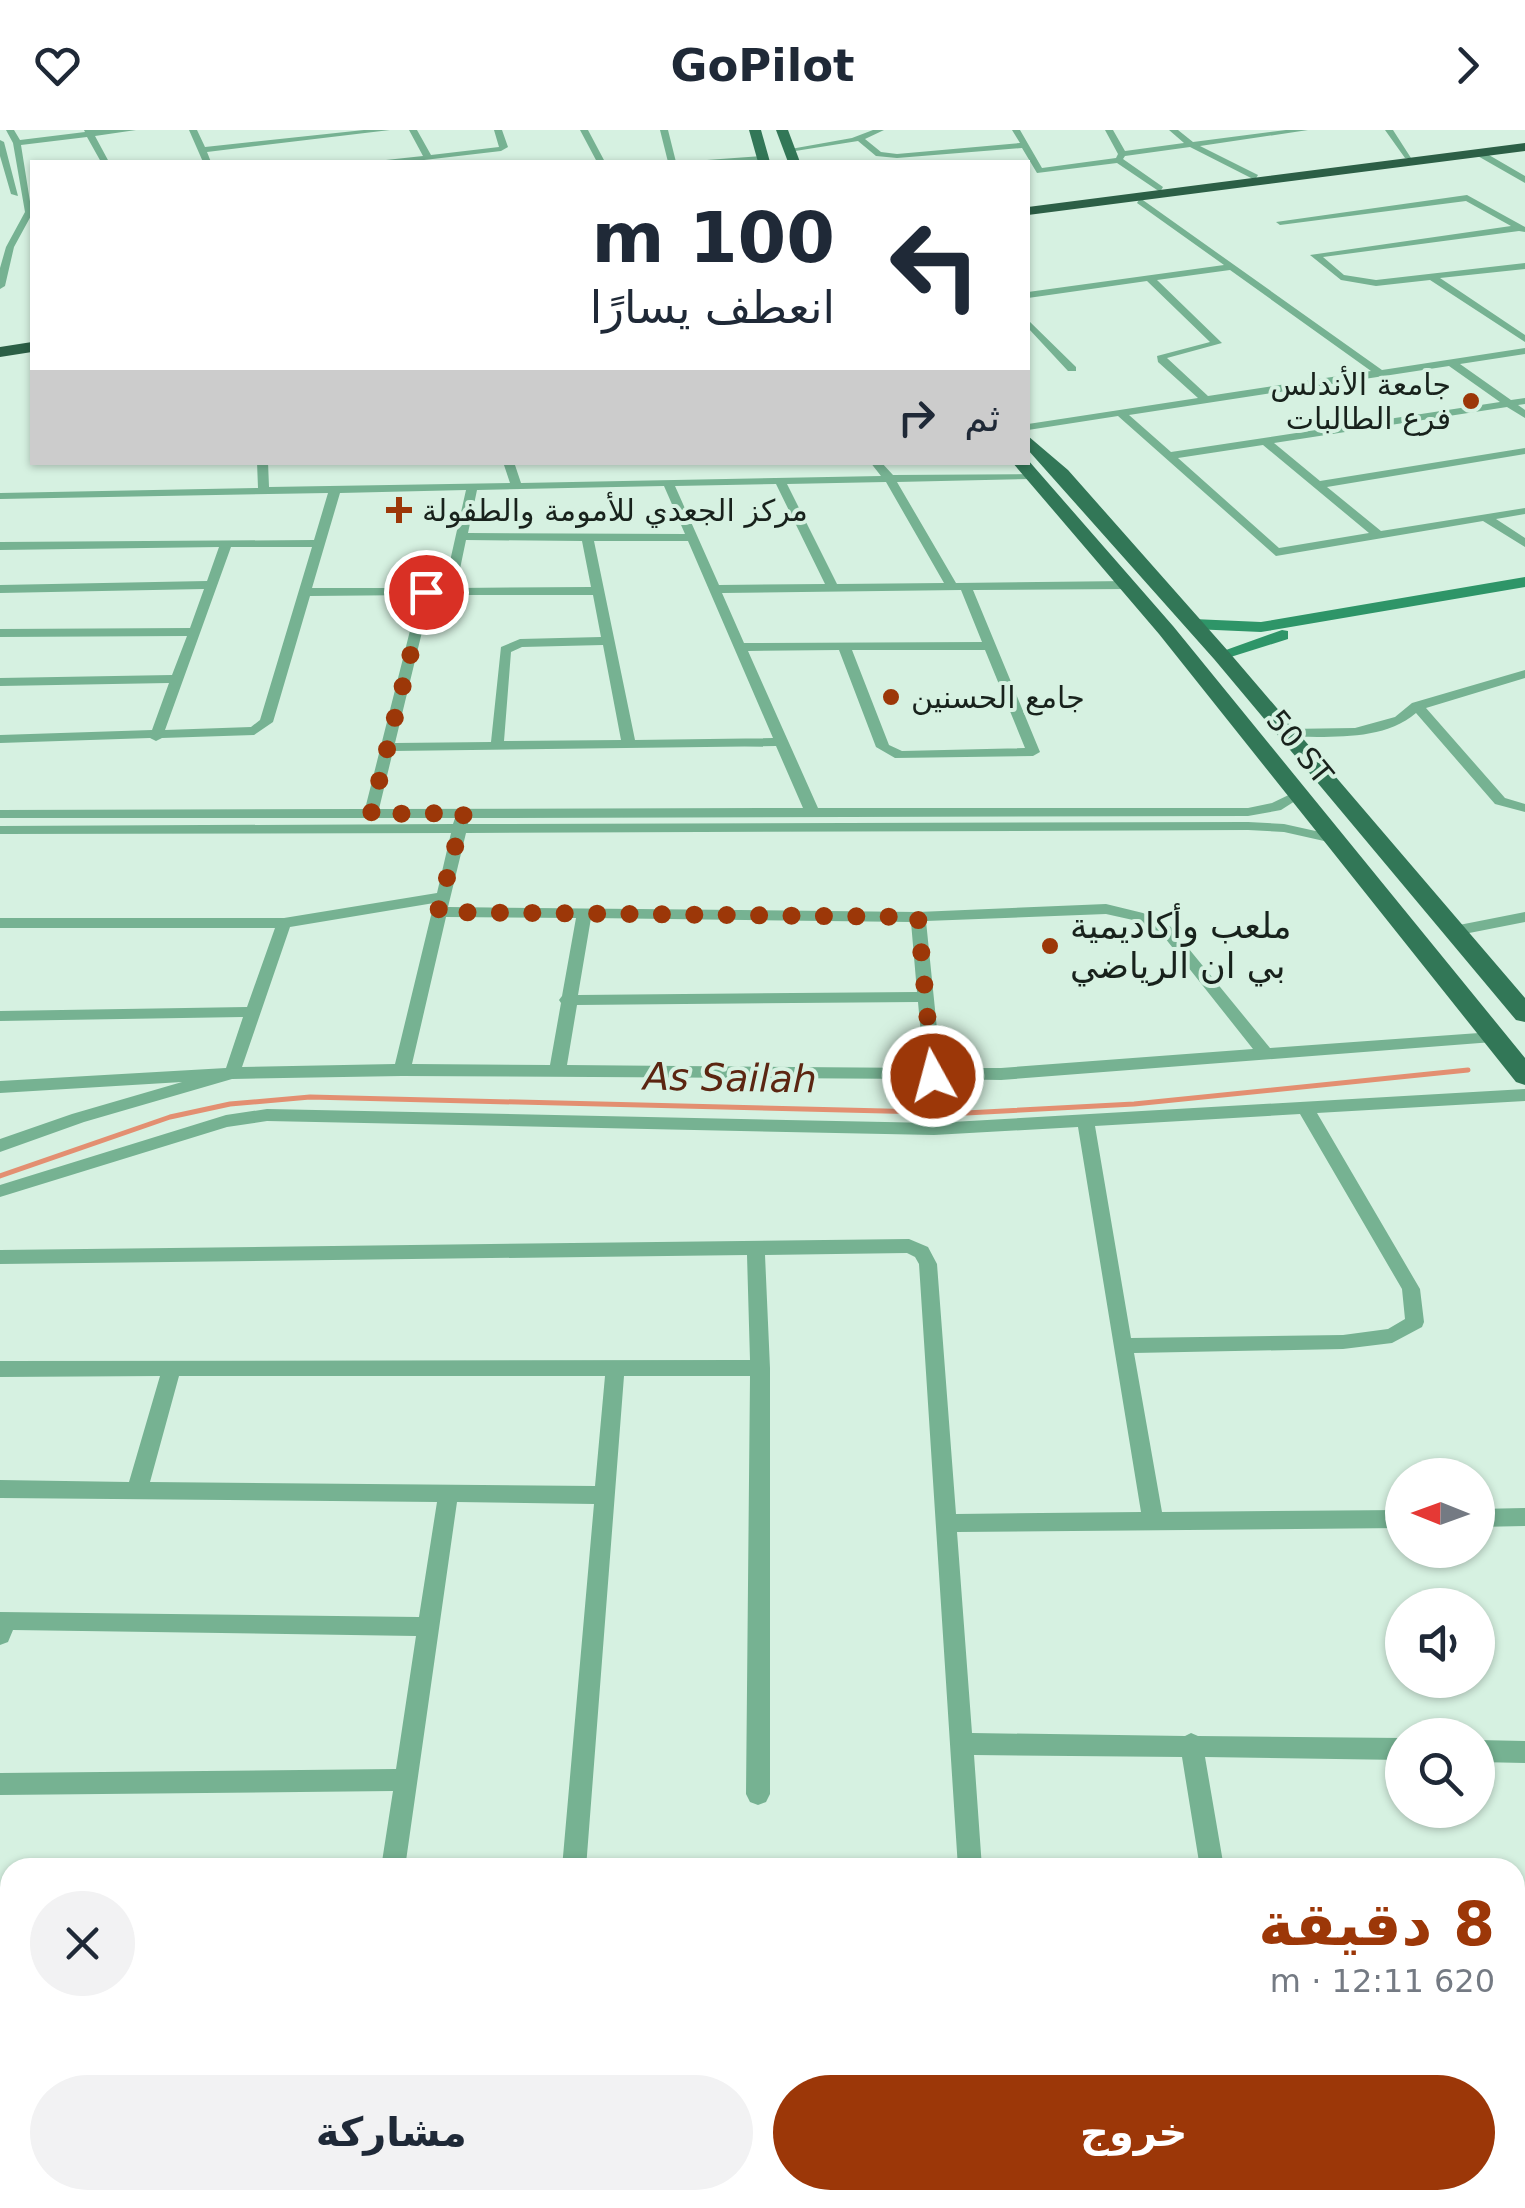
<!DOCTYPE html>
<html lang="ar">
<head>
<meta charset="utf-8">
<style>
  body { margin:0; font-family:"DejaVu Sans","Noto Naskh Arabic",sans-serif; background:#f2f2f3; color:#1f2937; direction:rtl; height:100vh; display:flex; flex-direction:column; font-size:38px; white-space:nowrap }
  * { box-sizing:border-box; margin:0 }
  p { font-size:32px; color:#747a83 }
  .icon { flex:none; width:55px; height:55px; fill:none; stroke:currentColor; stroke-width:2; stroke-linecap:round; stroke-linejoin:round }
  .map { position:relative; flex:1; overflow:hidden; direction:ltr }
  .side { position:absolute; left:0px; top:1728px; width:1525px; height:352px; display:flex; flex-direction:column; background:#fff; border-radius:30px 30px 0 0; box-shadow:0 2px 8px #0004; direction:rtl }
  .side>* { flex:none }
  .top-card { position:absolute; left:30px; top:30px; width:1000px; height:305px; border-radius:0px; box-shadow:0 2px 8px #0004; direction:rtl; background:#fff; color:#1f2937; overflow:hidden }
  .needle { width:65px; rotate:271deg }
  .controls { position:absolute; left:1385px; top:1328px; display:grid; gap:20px }
  .controls a { display:grid; place-items:center; width:110px; height:110px; border-radius:50%; background:#fff; box-shadow:0 2px 8px #0004; font-size:50px }
  .pin { position:absolute; display:grid; place-items:center; width:85px; height:85px; color:#fff; margin:-42px; border:5px solid #fff; border-radius:50%; box-shadow:0 2px 10px #0007 }
  .me { position:absolute; width:110px; margin:-55px; rotate:353deg; stroke-linejoin:round; filter:drop-shadow(0 0 8px #0008) }
  .turn { display:flex; align-items:center; gap:35px; height:210px; padding:0 30px; font-size:45px }
  .turn .icon { width:130px; height:130px; stroke-width:2.5 }
  .turn b { display:block; font-size:70px; line-height:85px }
  .then { display:flex; align-items:center; height:95px; padding:0 30px; background:#0003; gap:20px; font-size:38px }
  .round { display:grid; place-items:center; flex:none; width:105px; height:105px; border-radius:52px; background:#f2f2f3 }
  .overview { display:flex; align-items:center; justify-content:space-between; height:170px; padding:0 30px }
  h1 { font-size:60px; font-weight:700; line-height:75px; color:#9c3708 }
  .primary-button { display:flex; gap:20px; margin-top:auto; padding:20px 30px }
  .primary-button a { flex:1; height:115px; border-radius:60px; background:#9c3708; color:#fff; font-size:40px; font-weight:700; line-height:115px; text-align:center }
  .primary-button a+a { background:#f2f2f3; color:#1f2937 }
  header { display:flex; justify-content:space-between; align-items:center; height:130px; padding:0 30px; background:#fff; font-size:45px; font-weight:700 }
  .map>svg:first-child { display:block }
</style>
</head>
<body>
<header><svg class="icon" aria-label="forward" viewBox="0 0 24 24"><path d="M9 5l7 7-7 7"/></svg>GoPilot<svg class="icon" aria-label="heart" viewBox="0 0 24 24"><path d="M12 20l-8-8c-3-5 5-10 8-4 3-6 11-1 8 4z"/></svg></header>
<div class="map">
<svg width="1525" height="2078" viewBox="0 0 1525 2078">
  <rect width="100%" height="100%" fill="#d6f1e1"/>
  <g fill="none" stroke-linecap="round" stroke-linejoin="round">
    <!-- stream -->
    <path stroke="#e38f71" stroke-width="5" d="M0 1046 170 987 230 974 310 967 966 983 1134 974 1468 940"/>
    <!-- street -->
    <path fill="#76b292" fill-rule="evenodd" d="M6 0H14L20 10 85 2 84 0H136L95 6 109 32H101L87 7 21 15 32 84 14 117 5 156 0 159V138L6 117 25 82 13 13Z
      M189 0H197L205 17 364 0H390L207 22 211 32H203Z
      M409 0H417L431 25 499 17 494 0H502L508 17 501 21 407 32H382L386 30 423 26Z
      M580 0H588L605 32H597Z
      M660 0H668L676 32H668Z
      M873 0H884L865 9 881 22 897 24 1020 13 1012 0H1020L1042 38 1116 28 1118 24 1105 0H1113L1125 21 1184 13 1169 0H1178L1193 12 1286 0H1308L1200 16 1258 45 1255 50 1190 17 1125 26 1123 29 1163 57 1160 62 1117 33 1037 43 1022 18 897 28 876 26 858 11 789 22 785 20 852 8Z
      M1385 0H1393L1411 28H1405Z
      M0 10 4 12 18 66 11 64 0 26Z
      M1476 21H1482L1525 46V53L1476 25Z
      M762 26 765 30 703 32 707 30Z
      M1467 65 1525 97V102L1519 101 1323 127 1344 145 1376 150 1525 133V139L1440 148 1525 205V212L1430 150 1376 156 1341 150 1310 125 1511 96 1466 71 1280 95 1276 92Z
      M1140 68 1382 240 1525 218V224L1460 234 1511 270 1525 268V274L1518 275 1525 280V288L1507 277 1274 313 1320 351 1525 318V324L1327 357 1381 401 1525 378V384L1496 389 1525 408V417L1483 391 1276 426 1118 286 1028 300V294L1198 268 1158 232 1157 226 1210 212 1147 151 1028 168V162L1224 135 1137 73ZM1230 140 1371 241 1208 266 1167 228 1222 213 1157 150ZM1449 236 1500 272 1171 322 1129 285ZM1263 315 1369 403 1279 418 1178 328Z
      M1028 190 1076 237V241H1068L1028 198Z
      M257 332H268L269 357 510 353 503 332H514L521 353 881 346 870 332H881L893 345 1036 344 1038 346 1032 349 897 352 956 453 1128 451 1134 455 1128 459 973 460 1040 622 1033 626 895 628 876 617 839 520 748 521 818 678H1248L1272 673 1299 660 1306 664 1281 680 1248 686 469 688 468 694 1248 692 1284 694 1338 706 1340 709 1333 713 1284 702 1248 700 466 703 448 777 918 782 1106 774 1143 783 1171 797 1270 918 1493 902 1501 907 1493 912 1001 950 939 949 933 952 927 949 402 946 232 949 84 992 0 1022V1009L72 984 182 952 0 963V951L226 938 243 887 0 891V881L247 877 275 798H0V788H284L437 763 451 703 0 704V696L453 694 455 688H0V680L365 679 419 465 310 466 273 592 254 605 162 608 156 611 150 608 0 613V605L152 600 169 553 0 556V548L172 545 187 506 0 507V499L190 498 204 459 0 463V455L207 451 219 417 0 420V412L314 410 328 363 0 369V363L258 358ZM886 352 944 453 837 454 787 354ZM776 354 825 454 719 455 675 356ZM664 356 685 404 468 403 477 360ZM466 360 444 458H312L340 363ZM466 410 582 411 591 457 456 458ZM594 411H688L773 608 635 610ZM231 417H312L260 590 251 597 165 600ZM961 460 982 512 744 513 722 463ZM431 465H593L601 507 520 509 501 517 491 612 395 613ZM603 515 621 610 504 611 511 522 522 517ZM852 520H985L1025 618 902 621 889 615ZM776 616 803 678 379 679 393 621ZM434 773 395 934 242 937 290 797ZM1106 784 1133 790 1161 803 1253 919 1001 938H941L926 791ZM446 787 576 788 562 866 559 870 561 873 550 935 412 934ZM591 788 911 792 917 862 578 865ZM918 872 924 938 567 935 577 875Z
      M1525 540V548L1426 578 1505 668 1525 674V682L1495 674 1416 583C1382 612 1329 606 1287 607L1280 603 1287 599 1355 598 1395 587 1412 573Z
      M1525 782V792L1454 806 1446 801 1454 796Z
      M1525 959V971L1317 983 1420 1159 1424 1192 1422 1197 1392 1213 1343 1219 1134 1223 1162 1382 1402 1380V1398L957 1402 972 1603 1185 1606 1191 1603 1198 1606 1402 1608V1630L1205 1627 1224 1738H1200L1182 1627 974 1625 982 1738H958L919 1134 915 1127 907 1123 765 1125 770 1238V1664L766 1672 758 1675 750 1672 746 1664 750 1246H624L586 1738H562L594 1374 457 1372 405 1738H381L393 1661 0 1665V1643L396 1639 416 1506 13 1500 8 1512 0 1515V1482L419 1487 437 1372 0 1368V1350L129 1352 160 1246 0 1247V1231L750 1230 747 1125 0 1134V1120L909 1109 928 1117 937 1134 956 1384 1141 1382 1078 997 934 1005 267 991 227 997 0 1067V1055L226 985 267 979 934 993ZM1300 984 1402 1159 1405 1189 1388 1199 1343 1205 1131 1208 1095 996ZM179 1246H605L595 1356 150 1352Z
      M1525 1378V1396L1478 1397V1379Z
      M1478 1610 1525 1611V1633L1478 1632Z
      M0 1809H10V1833H0Z
      M1515 1878 1525 1880V1906L1515 1904Z
      M0 2001H10V2027H0Z
      M822 2070H850V2078H822Z
      M978 2070H1006L1007 2078H979Z
      M1255 2070H1283L1284 2078H1256Z"/>
    <!-- secondary -->
    <path fill="#2e9568" fill-rule="evenodd" d="M1525 447V457L1261 502 1193 499 1184 494 1193 489 1261 492Z
      M1282 500 1288 501V509L1221 530 1212 525Z"/>
    <!-- primary -->
    <path fill="#327757" fill-rule="evenodd" d="M749 0H761L770 32H758Z
      M776 0H788L800 32H788Z
      M1028 306 1068 340 1228 521 1525 868V892L1516 890 1214 529 1028 320Z
      M1028 330 1173 496 1525 928V955L1516 952 1159 504 1012 332Z"/>
    <!-- highway -->
    <path fill="#2c5f46" fill-rule="evenodd" d="M1525 13V21L1028 85V77Z
      M32 212V222L0 227V217Z"/>
  </g>
  <g fill="none" stroke-linecap="round" stroke-linejoin="round">
    <!-- route -->
    <path stroke="#9c3708" stroke-width="18" stroke-dasharray="0 32.4" d="M426 462 371 684 464 683 438 782 918 787 933 946"/>
  </g>
  <!-- markers -->
  <g fill="#9c3708" stroke="#d6f1e1" stroke-width="4">
    <circle cx="1471" cy="271" r="10"/>
    <path d="M394 365h10v10h10v10h-10v10h-10v-10h-10v-10h10z"/>
    <circle cx="891" cy="567" r="10"/>
    <circle cx="1050" cy="816" r="10"/>
  </g>
  <g text-anchor="middle" dominant-baseline="central" stroke-width="8" stroke-linejoin="round" paint-order="stroke">
    <!-- far-poi labels -->
    <g font-size="30" fill="#18221c" stroke="#d6f1e1" text-anchor="start">
      <text x="1451" y="254" text-anchor="end">جامعة الأندلس<tspan x="1451" dy="34">فرع الطالبات</tspan></text>
      <text x="422" y="380">مركز الجعدي للأمومة والطفولة</text>
      <text x="911" y="567">جامع الحسنين</text>
    </g>
    <!-- far-street labels -->
    <g font-size="30" fill="#18221c" stroke="#d6f1e1">
      <text transform="translate(1300 617) rotate(51)">50 ST</text>
    </g>
    <!-- poi labels -->
    <g font-size="35" fill="#18221c" stroke="#d6f1e1" text-anchor="start">
      <text x="1070" y="796">ملعب وأكاديمية<tspan x="1070" dy="40">بي ان الرياضي</tspan></text>
    </g>
    <!-- water labels -->
    <g font-size="38" font-style="italic" fill="#5b2511" stroke="#d6f1e1">
      <text transform="translate(730 948) rotate(1)">As Sailah</text>
    </g>
  </g>
</svg>
<div class="controls">
<a><svg class="needle" viewBox="-14 -14 28 28"><path d="M0-13l5 13h-10z" fill="#e53935"/><path d="M0 13l5-13h-10z" fill="#747a83"/></svg></a>
<a><svg class="icon" aria-label="sound" viewBox="0 0 24 24"><path d="M4 9h4l5-4v14l-5-4H4zM17 9q2 3 0 6"/></svg></a>
<a><svg class="icon" aria-label="search" viewBox="0 0 24 24"><circle cx="10" cy="10" r="6"/><path d="M15 15l6 6"/></svg></a>
</div>
<div class="pin" style="left:426px;top:462px;background:#d93025"><svg class="icon" aria-label="arrive" viewBox="0 0 24 24"><path d="M6 21V4h12l-3 4 3 4H6"/></svg></div>
<svg class="me" style="left:933px;top:946px" viewBox="-20 -20 40 40"><circle r="17" fill="#9c3708" stroke="#fff" stroke-width="3"/><path d="M0-11L8 9 0 5-8 9z" fill="#fff"/></svg>
<div class="top-card">
<div class="turn"><svg class="icon" aria-label="left" viewBox="0 0 24 24"><path d="M17 20v-9H6M10 6l-5 5 5 5"/></svg><div><b>100 m</b>انعطف يسارًا</div></div>
<div class="then">ثم<svg class="icon" aria-label="right" viewBox="0 0 24 24"><path d="M7 20v-9h11M14 6l5 5-5 5"/></svg></div>
</div>
<section class="side">
<div class="overview"><div><h1>8 دقيقة</h1><p>620 m · 12:11</p></div><a class="round"><svg class="icon" aria-label="close" viewBox="0 0 24 24"><path d="M6 6l12 12M18 6L6 18"/></svg></a></div>
<div class="primary-button"><a>خروج</a><a>مشاركة</a></div>
</section>
</div>
</body>
</html>
